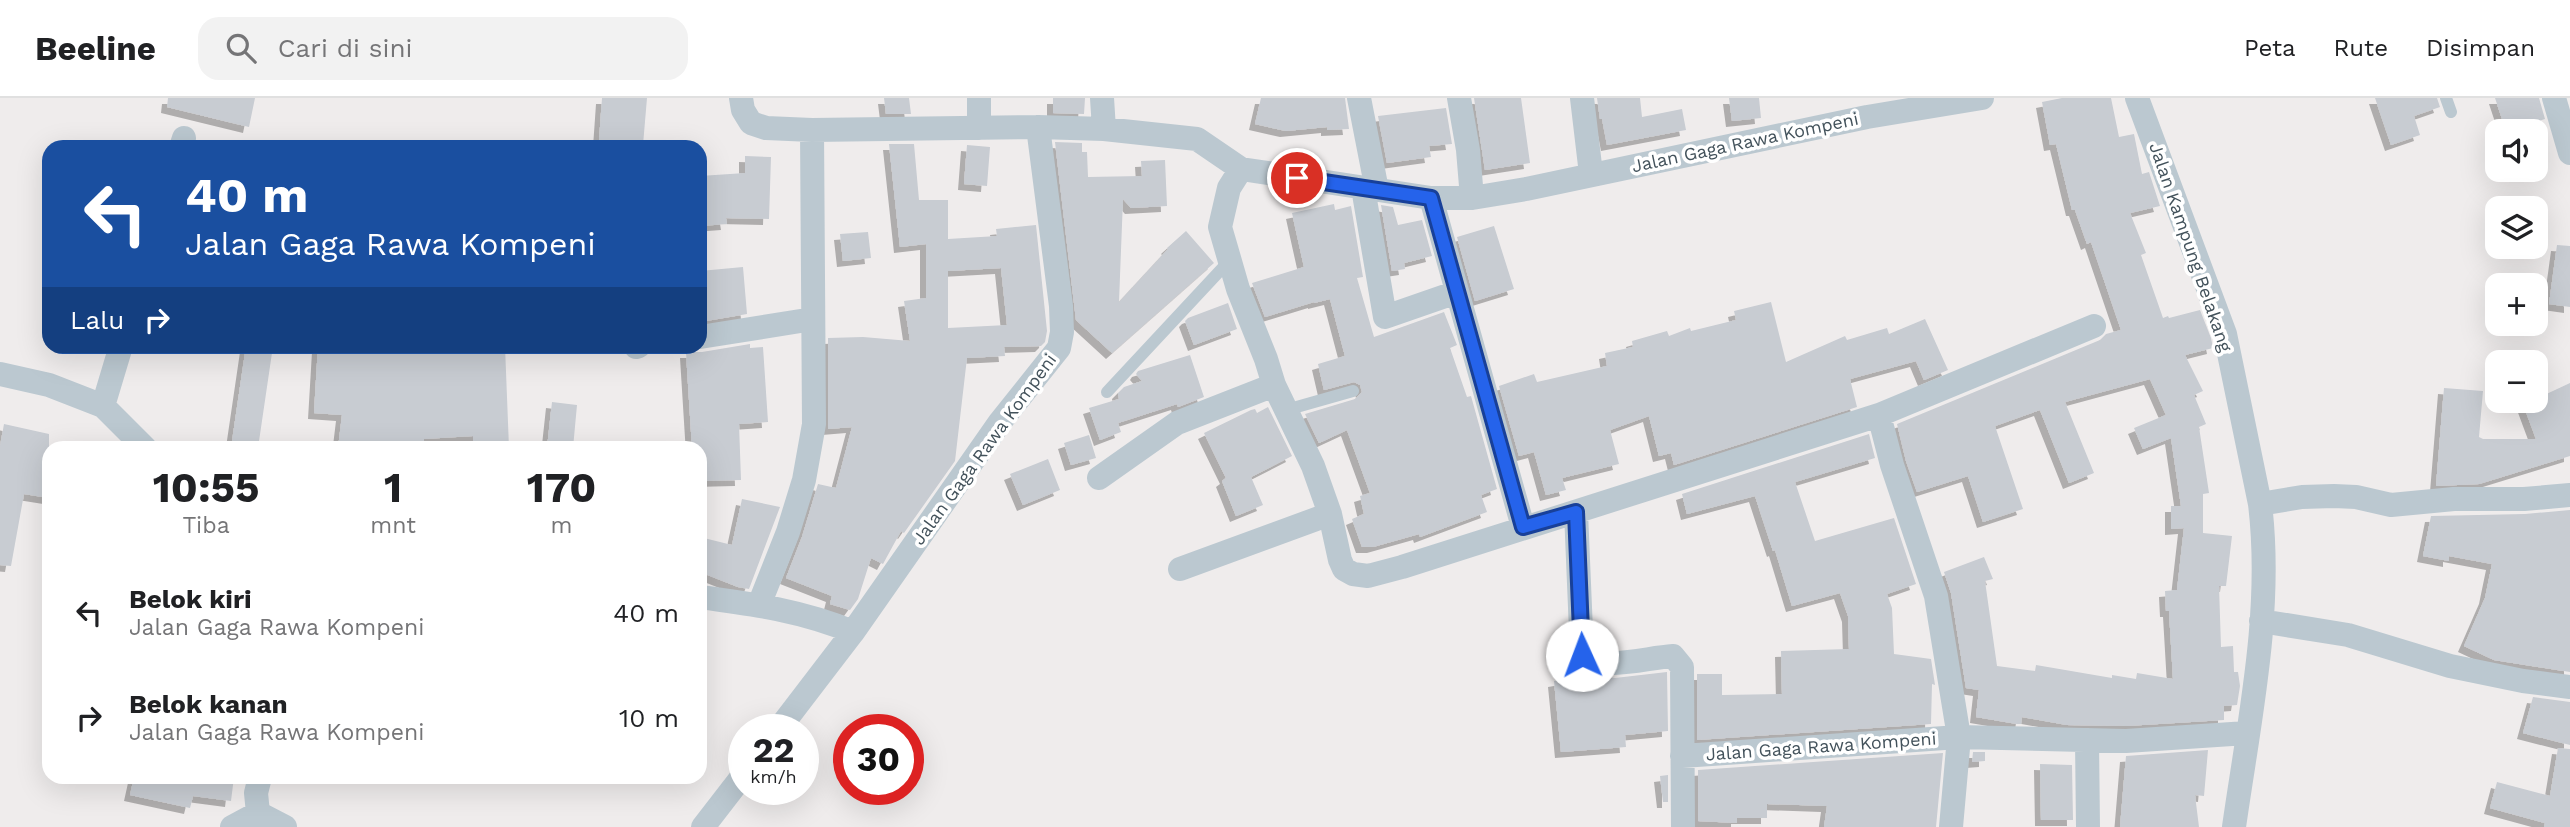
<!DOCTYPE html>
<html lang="id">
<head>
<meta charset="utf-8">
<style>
  body { margin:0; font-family:"Work Sans",sans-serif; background:#f2f2f2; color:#202124; height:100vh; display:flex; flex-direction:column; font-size:26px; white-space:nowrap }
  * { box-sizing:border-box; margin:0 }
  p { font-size:23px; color:#757577 }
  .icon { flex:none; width:38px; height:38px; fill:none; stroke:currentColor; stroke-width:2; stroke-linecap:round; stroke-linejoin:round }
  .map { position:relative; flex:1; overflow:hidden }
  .side { position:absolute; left:42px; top:343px; width:665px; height:343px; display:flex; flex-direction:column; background:#fff; border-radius:21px; box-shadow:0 7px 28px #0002 }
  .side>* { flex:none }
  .banner { position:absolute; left:42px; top:42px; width:665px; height:214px; border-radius:21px; box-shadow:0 7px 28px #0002; background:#1a4fa0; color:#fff; overflow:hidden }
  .controls { position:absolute; left:2485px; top:21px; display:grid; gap:14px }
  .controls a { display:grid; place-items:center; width:63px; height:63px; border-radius:14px; background:#fff; box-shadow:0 7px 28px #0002; font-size:35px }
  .speed { position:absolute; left:728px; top:616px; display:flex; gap:14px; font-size:35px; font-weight:700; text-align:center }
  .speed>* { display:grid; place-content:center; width:91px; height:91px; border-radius:50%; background:#fff; box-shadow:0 7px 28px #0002; line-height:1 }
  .speed small { font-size:18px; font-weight:400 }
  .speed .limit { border:10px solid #d22; background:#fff; color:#111 }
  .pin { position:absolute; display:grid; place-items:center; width:60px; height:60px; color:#fff; margin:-30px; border:4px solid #fff; border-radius:50%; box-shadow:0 2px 7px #0007 }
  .me { position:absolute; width:77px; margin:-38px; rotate:358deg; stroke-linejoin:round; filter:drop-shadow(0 0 5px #0008) }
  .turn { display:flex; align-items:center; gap:24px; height:147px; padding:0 28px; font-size:32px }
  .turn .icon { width:91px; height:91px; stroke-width:2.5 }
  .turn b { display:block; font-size:49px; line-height:60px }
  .then { display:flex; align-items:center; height:66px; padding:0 28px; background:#0003; gap:14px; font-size:26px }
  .eta { display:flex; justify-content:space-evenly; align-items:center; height:119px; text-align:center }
  .eta b { font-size:42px; font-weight:700; line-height:49px }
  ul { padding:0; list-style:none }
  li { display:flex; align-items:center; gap:21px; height:105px; padding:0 28px }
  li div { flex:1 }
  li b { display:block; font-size:26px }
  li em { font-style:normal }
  header { display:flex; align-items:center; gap:42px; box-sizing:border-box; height:98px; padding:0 35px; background:#fff; border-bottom:2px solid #e0e0e0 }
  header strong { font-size:33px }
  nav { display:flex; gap:38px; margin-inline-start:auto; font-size:24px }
  .search { width:490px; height:63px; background:#f2f2f2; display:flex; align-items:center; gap:18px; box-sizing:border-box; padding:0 24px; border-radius:21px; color:#757577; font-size:26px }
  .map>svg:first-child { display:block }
</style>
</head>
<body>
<header>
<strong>Beeline</strong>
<div class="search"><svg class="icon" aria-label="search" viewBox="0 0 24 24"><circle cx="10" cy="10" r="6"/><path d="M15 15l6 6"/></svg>Cari di sini</div>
<nav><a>Peta</a><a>Rute</a><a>Disimpan</a></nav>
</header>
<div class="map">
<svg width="2570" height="729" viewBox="0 0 2570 729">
  <defs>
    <filter id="shadow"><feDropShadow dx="-6" dy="6" stdDeviation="0" flood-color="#0004"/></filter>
  </defs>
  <rect width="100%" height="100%" fill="#efecec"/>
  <!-- building -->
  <path fill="#c8ccd2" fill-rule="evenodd" filter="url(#shadow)" d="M168 0H255L249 29 167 9Z
    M602 0H647L643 47 599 43Z
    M884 0H909L911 16H886Z
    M1053 0H1085L1084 16 1053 15Z
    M1261 0H1345L1349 31 1327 32V29L1286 33 1255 26Z
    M1474 0H1521L1530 65 1485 72Z
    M1597 0H1640L1642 19 1682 11 1686 32 1607 47 1602 21H1600Z
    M1729 0H1759L1761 20 1732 23Z
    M2062 0H2111L2119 39 2134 36 2142 76 2149 74 2160 108 2130 115 2146 155 2141 157 2163 220 2168 218 2169 220 2200 212 2211 240 2213 250 2185 257 2203 293 2194 297 2206 326 2199 329 2209 395 2203 396V435L2232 438 2226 488H2219L2221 549 2233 548 2234 574H2238L2240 588 2237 607 2224 608V622L2126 628 2067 627 2022 619 2021 626H2017L1976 619 1979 592 1966 590 1951 495 1944 474 1984 459 1993 481 1985 483 1997 568 2035 573 2036 567 2112 580V577L2136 581 2137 575 2173 581 2169 513H2166L2165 493 2177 492 2184 430 2171 431V408H2181L2171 340 2143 351 2134 330 2166 317 2150 281 2065 304 2094 375 2069 385 2040 312 1995 328 2023 411 1983 424 1968 378 1917 394 1906 363 1897 326 2100 242 2106 236 2121 232 2091 144 2087 146 2075 112H2072L2056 46 2050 47 2042 4Z
    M2375 0H2437L2440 9 2414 18 2420 37 2391 47Z
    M2495 0H2539L2545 21 2506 33Z
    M1446 10 1452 46 1429 48 1431 59 1387 65 1378 18Z
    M1055 44 1082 45V54H1087L1088 79 1142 78 1141 63 1165 62 1167 108 1131 110 1123 101 1119 204 1168 151 1167 150 1186 133 1214 165 1112 255 1076 222Z
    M889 46H914L919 102H948V141L997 138 996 131 1036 127 1047 233 1045 244 1041 248 1004 249 1005 258 967 260 955 363 904 435 901 433 883 466 871 460 858 501 850 512 830 506 832 498 786 480 802 439 818 386 836 390 852 329 828 331V240L863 239 910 243 904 203 926 200V146L900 149ZM1001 170 1007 227 948 230V173Z
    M967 47 990 49 987 88 964 86Z
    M745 58 771 59 769 121 726 120 727 126 700 128V78L745 75Z
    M1334 106 1335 112 1351 108 1363 179 1357 180 1374 239 1444 214 1457 247 1450 250 1467 299 1471 298 1497 391 1481 397 1487 414 1420 439 1419 436 1373 449H1362L1352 421 1364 416 1360 398 1370 395 1347 332 1319 345 1305 316 1355 301 1362 294 1360 287 1354 284 1324 292 1318 266 1345 258 1330 201 1314 205V204L1265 219 1252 185 1304 169 1292 115Z
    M1381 107 1393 109 1398 127 1422 122 1432 158 1404 165 1405 171 1392 173Z
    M1494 128 1514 191 1475 203 1457 139Z
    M868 134 871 160 843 163 840 136Z
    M2557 147 2570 148V209L2549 206Z
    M743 169 747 216 700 224V173Z
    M1771 204 1786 264 1845 238 1847 242 1887 230 1889 236 1925 221 1948 272 1924 282 1916 263 1850 281 1857 309 1674 367 1671 355 1659 358 1649 318 1610 332 1619 366 1562 380 1566 392 1546 397 1534 354 1519 358 1499 288 1534 276 1537 284 1607 268 1605 255 1633 249 1632 243 1667 233 1669 238 1690 230 1691 233 1736 222 1734 213Z
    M1228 205 1237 231 1194 247 1185 223 1188 220Z
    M750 246V250L763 249 768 324 739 326 741 382 700 383V350H692L686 254H702Z
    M246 248H273L258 350H231Z
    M318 248H505L509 350H473V338L424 341V349L338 350 342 317 314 315Z
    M1190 257 1204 299 1178 309 1177 306 1118 325 1121 334 1100 342 1089 310 1119 301 1118 295 1124 289 1142 283 1136 276 1138 273Z
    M2570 285V358L2479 386 2436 388 2444 290 2483 293 2479 339 2483 341H2536L2523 306 2536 303V301Z
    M552 304 577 307 573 350H547Z
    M1268 309 1292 358 1251 379 1263 407 1236 418 1222 383 1226 380 1204 335 1251 312 1255 311 1257 315Z
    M4 326 49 336V400L24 396 11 468 0 467V348Z
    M1869 336 1875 360 1795 384 1815 443 1894 420 1916 486 1887 496 1892 510 1894 556 1931 561 1935 587 1932 586 1931 626 1697 642V576H1722V597L1782 596 1781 553 1849 551 1848 518 1840 495 1792 508 1775 452 1773 453 1755 398 1687 416 1682 396Z
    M1089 337 1096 360 1071 367 1064 345Z
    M1048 361 1060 392 1023 407 1010 376Z
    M742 401 780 409 749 491 738 489 700 474V456L704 440 732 447Z
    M2570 412V574L2494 562 2464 548 2485 500 2492 466 2449 458V463L2423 458 2431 418 2525 416Z
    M1667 574 1668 633 1625 637 1626 649 1561 654 1554 583 1590 577 1615 580Z
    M2533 599 2570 604V647L2523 635Z
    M2558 650 2570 651V729H2544L2545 725 2490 710 2497 684 2550 698Z
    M2208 652 2204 698 2195 697 2199 729H2120L2126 658Z
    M1973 654H1985V663L1972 664Z
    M1943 655 1936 729H1824L1827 708 1767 706V720H1737V725L1698 723V672Z
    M2040 666 2072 667 2073 722H2041Z
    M1668 677V704H1663L1660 678Z
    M134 679H234L231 703 193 698 190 710 130 697Z"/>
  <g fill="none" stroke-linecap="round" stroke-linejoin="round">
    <!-- service -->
    <path stroke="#bbc8d0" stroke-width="12" d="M2446 0 2451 14
      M1107 294 1230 162
      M1286 312 1353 293"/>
    <!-- minor -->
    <path stroke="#bbc8d0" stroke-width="24" d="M741 0 743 12 751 25 766 30 812 32 1038 29 1104 31 1197 41 1241 71 1431 100H1472L1526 91 1867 19 1982 0
      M1102 0 1104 31
      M1359 0 1377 92
      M1459 0 1468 52 1472 100
      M1582 0 1591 76
      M2137 0 2225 236 2260 406 2302 399 2334 398 2356 399 2391 407 2454 401H2524L2570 397
      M2554 0 2570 55
      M979 30V0
      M181 49 184 40
      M1241 71 1229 90 1220 129 1238 191 1266 261 1274 287 1313 368 1330 416 1340 462 1344 471 1353 476 1368 478 1402 469 1879 317 2094 228
      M1363 90 1385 219 1457 194
      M1431 100 1523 429
      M700 239 813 221
      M636 249 639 248
      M0 276 49 287 103 308 145 350
      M103 308 121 248
      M1879 317 1892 367 1936 498 1959 639 1951 729
      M1099 380 1177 325 1274 287
      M1576 414 1582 557C1609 573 1643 560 1673 558L1682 569 1683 729
      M1180 471 1330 416
      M700 499C753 506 803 513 853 534
      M759 507 788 434 804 382 814 326 812 32
      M2261 523 2348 537 2450 568 2523 583 2570 589
      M778 632 853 534 1000 324 1059 250 1062 234 1061 208 1038 29
      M2087 642 2088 729
      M1682 658 1959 639 2126 643 2247 635
      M260 679 256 695 258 715 285 729
      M232 729 258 715
      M703 729 744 676
      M2234 729C2249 623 2273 513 2260 406"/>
  </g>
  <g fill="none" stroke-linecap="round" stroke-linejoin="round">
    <defs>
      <path id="route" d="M1297 80 1431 100 1523 429 1576 414 1582 557"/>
    </defs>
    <!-- route casing -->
    <use href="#route" stroke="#184099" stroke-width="18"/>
    <!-- route -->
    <use href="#route" stroke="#2563eb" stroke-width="12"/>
  </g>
  <g text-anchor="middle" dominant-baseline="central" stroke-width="7" stroke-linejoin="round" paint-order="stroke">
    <!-- street labels -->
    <g font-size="18" fill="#43525b" stroke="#fff">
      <text transform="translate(1745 44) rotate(-12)">Jalan Gaga Rawa Kompeni</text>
      <text transform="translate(2191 149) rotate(71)">Jalan Kampung Belakang</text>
      <text transform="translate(984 351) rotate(-54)">Jalan Gaga Rawa Kompeni</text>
      <text transform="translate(1821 648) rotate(-4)">Jalan Gaga Rawa Kompeni</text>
    </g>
  </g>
</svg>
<div class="controls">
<a><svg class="icon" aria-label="sound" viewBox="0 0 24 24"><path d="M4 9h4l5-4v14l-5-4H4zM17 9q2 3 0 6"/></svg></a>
<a><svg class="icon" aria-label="layers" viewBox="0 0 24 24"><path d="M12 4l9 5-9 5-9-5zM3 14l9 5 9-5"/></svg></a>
<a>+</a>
<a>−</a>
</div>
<div class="speed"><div>22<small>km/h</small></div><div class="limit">30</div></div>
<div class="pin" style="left:1297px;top:80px;background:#d93025"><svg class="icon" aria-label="arrive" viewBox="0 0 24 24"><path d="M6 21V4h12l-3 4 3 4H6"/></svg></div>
<svg class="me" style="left:1582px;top:557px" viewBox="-20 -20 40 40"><circle r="19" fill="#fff"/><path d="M0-13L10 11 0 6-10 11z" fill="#2563eb"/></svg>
<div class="banner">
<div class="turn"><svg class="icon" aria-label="left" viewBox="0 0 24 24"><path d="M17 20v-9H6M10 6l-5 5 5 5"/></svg><div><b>40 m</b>Jalan Gaga Rawa Kompeni</div></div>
<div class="then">Lalu<svg class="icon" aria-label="right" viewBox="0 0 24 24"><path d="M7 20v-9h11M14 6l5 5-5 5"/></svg></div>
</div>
<section class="side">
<div class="eta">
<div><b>10:55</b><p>Tiba</p></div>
<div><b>1</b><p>mnt</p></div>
<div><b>170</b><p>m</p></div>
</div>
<ul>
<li><svg class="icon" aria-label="left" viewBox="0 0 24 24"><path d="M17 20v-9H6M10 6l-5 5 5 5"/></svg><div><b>Belok kiri</b><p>Jalan Gaga Rawa Kompeni</p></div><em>40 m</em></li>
<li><svg class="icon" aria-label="right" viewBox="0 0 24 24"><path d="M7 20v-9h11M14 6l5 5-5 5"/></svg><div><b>Belok kanan</b><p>Jalan Gaga Rawa Kompeni</p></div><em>10 m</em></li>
</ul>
</section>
</div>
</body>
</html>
